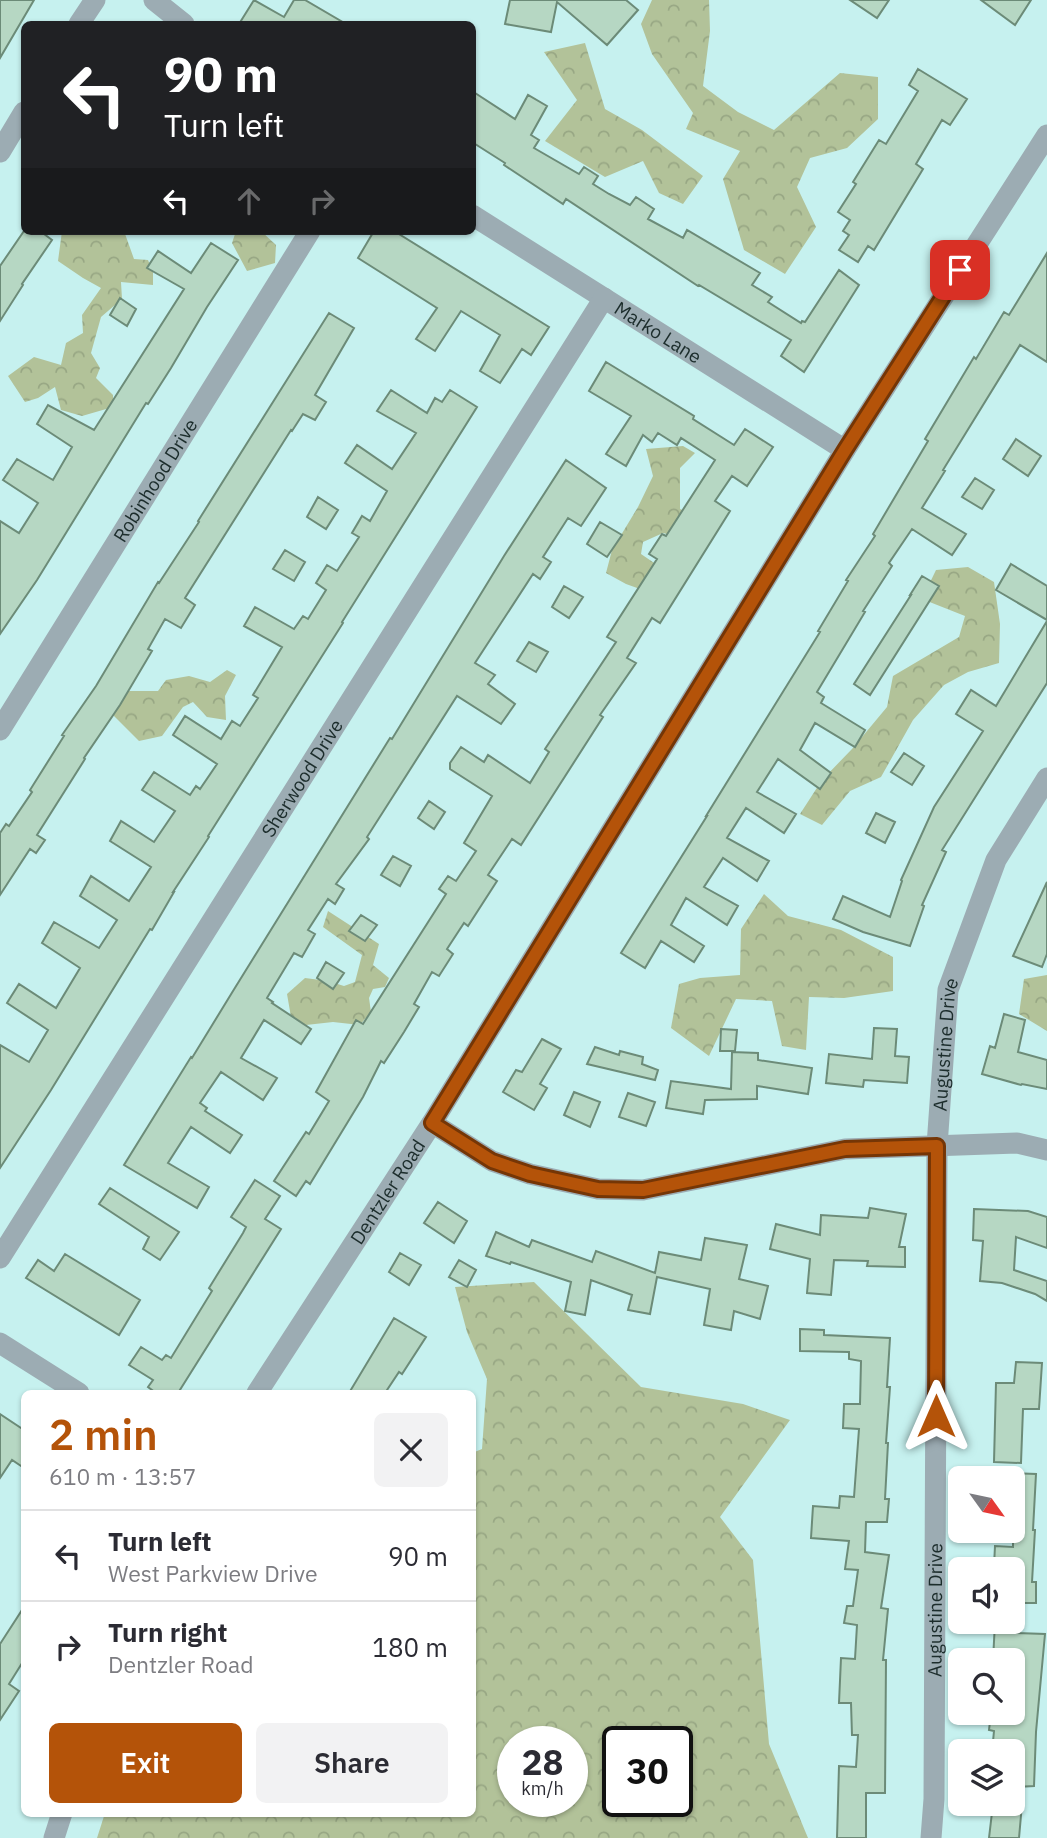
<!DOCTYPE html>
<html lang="en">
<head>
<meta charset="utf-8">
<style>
  body { margin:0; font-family:"IBM Plex Sans",sans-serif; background:#f2f2f3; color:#2b2b33; height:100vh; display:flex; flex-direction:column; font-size:26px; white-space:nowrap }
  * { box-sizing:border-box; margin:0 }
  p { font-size:23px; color:#7c7c81 }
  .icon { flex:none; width:38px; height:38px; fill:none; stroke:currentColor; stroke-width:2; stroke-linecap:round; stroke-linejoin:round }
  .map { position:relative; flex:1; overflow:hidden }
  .sheet { position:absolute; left:21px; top:1390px; width:455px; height:427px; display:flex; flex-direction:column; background:#fff; border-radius:10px; box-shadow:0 2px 5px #0004 }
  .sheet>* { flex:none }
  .hud { position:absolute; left:21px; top:21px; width:455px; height:214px; border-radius:10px; box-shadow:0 2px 5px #0004; background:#202124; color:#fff; overflow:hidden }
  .needle { width:46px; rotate:123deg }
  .tools { position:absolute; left:948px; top:1466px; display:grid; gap:14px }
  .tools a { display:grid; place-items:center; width:77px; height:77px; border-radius:10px; background:#fff; box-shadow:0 2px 5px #0004; font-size:35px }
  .speed { position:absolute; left:497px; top:1726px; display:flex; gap:14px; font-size:35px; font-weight:700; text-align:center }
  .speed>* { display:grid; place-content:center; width:91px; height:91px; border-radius:50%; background:#fff; box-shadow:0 2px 5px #0004; line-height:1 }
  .speed small { font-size:18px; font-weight:400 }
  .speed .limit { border:4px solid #111; border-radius:10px; background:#fff; color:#111 }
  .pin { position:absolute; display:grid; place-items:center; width:60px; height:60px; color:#fff; margin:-30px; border-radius:14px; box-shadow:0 4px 10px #0006 }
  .me { position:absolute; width:77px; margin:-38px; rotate:0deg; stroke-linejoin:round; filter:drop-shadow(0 0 5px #0008) }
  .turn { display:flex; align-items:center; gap:24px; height:147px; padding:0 28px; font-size:32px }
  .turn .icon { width:91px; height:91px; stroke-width:2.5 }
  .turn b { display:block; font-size:49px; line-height:60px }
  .lanes { display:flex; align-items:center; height:66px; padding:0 28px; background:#0003; justify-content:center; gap:35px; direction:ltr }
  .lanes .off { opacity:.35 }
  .round { display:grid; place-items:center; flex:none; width:74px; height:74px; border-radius:10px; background:#f2f2f3 }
  .headline { display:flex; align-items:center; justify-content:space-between; height:119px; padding:0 28px }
  h1 { font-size:42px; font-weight:600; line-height:52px; color:#b45309 }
  .button { display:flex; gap:14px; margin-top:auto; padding:14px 28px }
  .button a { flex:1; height:80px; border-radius:10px; background:#b45309; color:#fff; font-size:28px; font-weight:600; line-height:80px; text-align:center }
  .button a+a { background:#f2f2f3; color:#2b2b33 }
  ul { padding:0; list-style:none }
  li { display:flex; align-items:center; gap:21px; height:91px; padding:0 28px; border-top:2px solid #e1e1e2 }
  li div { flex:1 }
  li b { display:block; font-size:26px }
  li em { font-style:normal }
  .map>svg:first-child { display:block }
</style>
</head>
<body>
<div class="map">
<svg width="1047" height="1838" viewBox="0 0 1047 1838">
  <defs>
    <pattern id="forest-crowns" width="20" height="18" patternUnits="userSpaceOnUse" patternTransform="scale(1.75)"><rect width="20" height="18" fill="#b2c299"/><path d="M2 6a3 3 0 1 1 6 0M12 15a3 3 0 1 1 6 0" fill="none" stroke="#98a784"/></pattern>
  </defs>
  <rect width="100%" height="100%" fill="#c6f1ef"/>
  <!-- forest -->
  <path fill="url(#forest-crowns)" fill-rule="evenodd" d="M652 0H709L710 31 703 86 738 112 774 130 840 73 878 77V119L847 148 810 158 797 187 816 227 785 274 744 250 723 179 740 151 686 129 693 113 652 54 641 24Z
    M585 43 605 109 642 130 703 176 683 204 659 193 643 161 605 177 545 141 577 100 544 52Z
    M62 231H124L134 259 148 260 153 272V285L121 282 122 299 101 317 91 353 100 368 96 378 113 395V407L82 416 61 410 55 387 38 398 25 402 8 376 34 357 61 365 66 343 83 333 82 315 101 288 83 278 58 261Z
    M236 231H261L276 245 275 263 247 271 232 243Z
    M683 446 695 453 680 468V509L695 516 696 542 663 533 643 542 641 554 666 571 651 593 626 584 606 573 612 550 638 507 653 476 646 449Z
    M968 567 994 582 1000 624 999 663 968 672 944 685 913 720 881 777 850 791 822 825 800 814 822 780 852 749 887 707 893 676 959 637 965 616 922 599 936 570Z
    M227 670 236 675 225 696 226 720 207 717 193 702 183 707 162 736 139 741 113 715 122 691H158L166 680 189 676 210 682Z
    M764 894 788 916 841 930 893 957V991L844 998 809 997 806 1050 782 1046 772 1001 736 999 709 1056 671 1028 679 984 700 978 740 975 741 929Z
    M328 911 379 944 373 965 389 978 385 987 373 989 369 998 371 1012 360 1025 333 1022 306 1025 291 1017 287 994 305 978 328 981 344 986 355 982 362 955 323 927Z
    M1047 975V1031L1019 1014 1024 979Z
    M534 1282 641 1387 743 1404 790 1420 720 1517 753 1560 769 1744 808 1838H97L105 1813H472V1453L482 1449 487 1379 467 1332 455 1287ZM513 1741H572V1801H513ZM618 1741H677V1801H618Z"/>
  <!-- building -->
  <path fill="#b6d7c3" stroke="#6c8b78" stroke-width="2" d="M0 0H34L0 58Z
    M254 0 284 17 294 0H305L346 24H239Z
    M510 0H626L638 10 607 45 557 2 551 32 505 24Z
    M850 0H889L877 18Z
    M981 0H1031L1015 25Z
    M918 69 967 99 950 125 942 120 916 164 923 169 874 250 868 246 858 262 839 250 849 235 843 231 850 220 838 212 856 184 853 182 879 140 886 144 918 91 909 85Z
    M472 91 515 119 528 95 547 106 531 135 539 140 534 148 579 174 584 167 598 176 593 184 609 194 630 205 636 197 654 209 648 219 683 238 687 230 760 273 752 285 772 297 768 302 801 323 802 321 805 322 839 270 859 285 804 372 781 356 791 340 699 285 698 286 566 199 563 204 504 165 505 163 472 142Z
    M24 231H40L52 240 22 284 23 285 0 321V266Z
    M374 231H394L549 327 531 355 522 349 500 383 480 371 500 335 461 311 435 351 416 339 437 308 358 258Z
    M211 243 238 260 207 307 171 368 148 404 146 403 37 580 0 634V521L19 533 38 503 3 480 17 459 53 480 72 447 37 424 48 405 94 430 184 289 147 268 158 251 191 273Z
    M1047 253V362L1020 345 943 470 945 471 922 508 966 534 952 555 912 529 889 563 892 566 863 611 865 612 817 692 824 697 821 703 865 730 855 747 815 723 800 750 831 773 820 789 778 759 757 792 796 814 784 833 746 808 727 838 769 861 757 881 723 858 704 887 738 906 727 925 686 898 671 925 704 946 694 962 661 941 645 968 621 953 707 816H706L820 632 818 631 848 581 846 580 875 536 873 534 928 441 925 439 974 357 976 359 1004 312 1009 315Z
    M120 298 136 309 127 326 110 315Z
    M329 313 354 328 315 395 326 402 315 420 303 414 292 431 291 430 185 598 195 605 181 628 165 619 148 649 152 651 120 705 84 758 85 759 37 835 45 840 36 853 30 849 0 895V833L6 824 9 826 32 792 30 790 64 736 62 735 96 686 158 582 159 583 199 522 198 521Z
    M606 362 694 416 693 419 734 445 745 429 773 447 747 486 732 476 715 501 730 511 660 623 652 618 627 658 636 663 600 715 603 717 521 845 512 839 488 875 497 881 468 926 464 923 447 949 453 954 439 976 432 972 414 1004 419 1007 404 1032 384 1063 381 1061 363 1097 310 1184 306 1181 296 1196 274 1181 306 1132 309 1134 329 1101 316 1092 356 1020 363 1024 446 894 439 889 448 876 456 881 476 851 464 843 492 796 450 769V763L461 747 484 762 488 755 530 783 549 752 545 749 616 642 607 637 657 559 649 554 662 534 666 536 715 460 681 438 677 445 658 433 652 442 643 435 626 466 606 454 631 416 589 391Z
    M391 390 427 413 435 398 442 402 450 390 477 407 342 622 343 623 208 836 209 837 173 892H174L152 930 150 929 51 1090 0 1168V1045L29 1062 48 1030 7 1003 19 984 56 1008 80 968 42 943 54 922 99 948 117 920 80 896 91 876 129 901 151 867 110 841 121 821 154 842 175 811 142 790 154 772 190 795 196 786 200 789 217 764 173 735 185 716 221 739 232 721 240 726 258 698 253 695 282 647 244 626 255 607 294 629 303 616 308 619 326 590 316 583 327 565 337 571 359 537 352 533 362 516 370 521 387 491 345 463 357 445 392 469 416 433 377 411Z
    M1016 439 1041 456 1028 476 1003 459Z
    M566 460 606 488 581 526 568 518 543 557 551 562 540 579 533 574 475 663 495 675 488 684 515 704 501 724 457 696 367 837 369 839 336 884 344 889 335 904 328 899 308 930 315 934 302 957 294 953 267 998 273 1002 272 1003 311 1029 301 1044 264 1020 241 1058 277 1078 263 1100 221 1072 200 1103 207 1108 205 1111 242 1135 230 1153 191 1127 168 1163 209 1187 197 1208 124 1165 191 1057 192 1058 233 991 390 738 392 739 504 556Z
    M975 478 994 490 982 509 962 497Z
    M318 497 338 510 326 529 307 517Z
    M600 522 622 535 607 557 587 544Z
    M285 550 305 562 294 581 273 569Z
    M1011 564 1047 586V620L996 590Z
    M922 576 939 586 870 695 854 684 911 595H910Z
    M564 586 583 597 569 618 552 607Z
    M1047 621V683L942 850 946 852 922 905 924 906 910 946 863 932 833 919 843 896 890 917 902 881 901 880 934 807 983 731 956 714 971 690 996 706Z
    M529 642 548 652 536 672 517 661Z
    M904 753 924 766 912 785 891 772Z
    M429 801 445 812 434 829 418 818Z
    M876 813 895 822 885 843 866 833Z
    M393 856 411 866 400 886 381 875Z
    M1047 882V954L1042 967 1013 956Z
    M361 915 377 925 365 941 349 931Z
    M326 962 344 973 333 989 317 978Z
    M1004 1014 1025 1020 1018 1052 1047 1060V1089L1022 1084 1021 1085 982 1074 990 1046 995 1048Z
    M874 1028 897 1029 895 1056 909 1057 907 1083 864 1080 863 1087 826 1083 829 1054 872 1059Z
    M721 1029 737 1030 735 1051H720Z
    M542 1039 561 1049 540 1084 547 1088 534 1110 503 1092 516 1070 522 1072Z
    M595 1047 619 1055 620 1051 643 1057 642 1064 658 1070 655 1080 587 1064Z
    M732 1052 758 1053V1060L812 1068 808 1094 757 1086V1099L705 1100 703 1114 666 1108 671 1081 731 1089Z
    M574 1092 600 1102 590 1127 564 1115Z
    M628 1093 655 1102 646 1126 619 1117Z
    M255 1180 280 1196 265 1219 281 1229 178 1393H156L148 1387 153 1380 129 1365 141 1347 162 1360 166 1355 171 1358 212 1291 209 1288 243 1233 246 1227 231 1217Z
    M110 1188 179 1232 160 1260 143 1249 149 1237 99 1204Z
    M438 1202 467 1221 454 1243 424 1223Z
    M870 1208 906 1214 899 1247H905V1267L867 1266 868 1261 834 1260 831 1295 807 1293 810 1259 770 1249 776 1224 820 1235 821 1215 868 1218Z
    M974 1209 1028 1211 1047 1217V1248L1016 1237 1014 1270 1047 1281V1301L1035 1294 1002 1283 980 1281 983 1241 973 1240Z
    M496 1232 529 1247 532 1240 592 1262 596 1251 655 1273 659 1252 701 1260 705 1238 747 1245 739 1279 768 1286 760 1319 734 1311 731 1330 704 1325 710 1289 657 1277 650 1314 628 1310 632 1295 591 1280 585 1315 565 1311 571 1282 511 1262 510 1264 486 1256Z
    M400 1253 421 1265 409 1285 389 1272Z
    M65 1254 140 1300 119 1335 26 1278 38 1260 54 1271Z
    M459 1260 476 1270 467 1287 449 1277Z
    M394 1318 426 1337 402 1374 399 1372 385 1393H349Z
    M800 1329 824 1330V1335L890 1338 887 1387H890L886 1443H888L885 1499H889L887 1522H866L865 1552 889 1555 881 1608 888 1609 883 1660H886L885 1793H866V1838H837L839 1766 856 1767 858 1735H852L851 1703H839L841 1658 855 1659 857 1625 844 1623 847 1606H853L858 1570 845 1569 849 1541 811 1538 813 1506 839 1508 840 1496 854 1497 859 1429 843 1428 844 1404H860L861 1361 849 1359V1352L800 1351Z
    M1016 1362 1042 1363 1039 1409H1023L1021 1463 994 1462 996 1383H1014Z
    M0 1414 24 1430V1468L12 1460 0 1478Z
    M1013 1473 1036 1474 1033 1530H1035L1032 1582H1036V1603H1013V1567L994 1566 995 1546 1013 1547Z
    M24 1607V1660L9 1684 19 1691 0 1720V1644Z
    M995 1622H1018L1017 1633 1045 1634 1036 1732 1034 1786 1015 1787 1013 1752H992L994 1731 989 1730 991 1713H1013V1661H993Z
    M993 1804H1022L1019 1838H989Z"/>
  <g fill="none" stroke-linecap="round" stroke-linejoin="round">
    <!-- minor -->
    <g stroke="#9cacb3" stroke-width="21">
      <path d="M154 0 184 24"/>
      <path d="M79 24 95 0"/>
      <path d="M0 152 24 112"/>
      <path id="s1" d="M472 215 845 450"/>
      <path id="s2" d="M0 730 310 231"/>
      <path d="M432 1123 492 1161 530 1174 598 1189 643 1190 845 1149 1017 1143 1047 1150"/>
      <path id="s3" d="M0 1258 604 298"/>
      <path d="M0 1343 79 1393"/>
      <path id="s4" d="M257 1393 432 1123 845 450 1047 135"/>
      <path d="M54 1838 62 1813"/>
      <path id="s5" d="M931 1838 934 1799 937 1146 948 990 996 860 1047 778"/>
    </g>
  </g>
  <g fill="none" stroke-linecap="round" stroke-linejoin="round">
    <defs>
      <path id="route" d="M936 1416 937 1146 845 1149 643 1190 598 1189 530 1174 492 1161 432 1123 845 450 960 270"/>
    </defs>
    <!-- route casing -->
    <use href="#route" stroke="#753606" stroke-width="18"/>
    <!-- route -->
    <use href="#route" stroke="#b45309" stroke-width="12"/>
  </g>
  <g text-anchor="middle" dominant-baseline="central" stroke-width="5" stroke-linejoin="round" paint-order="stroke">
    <!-- street labels -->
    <g font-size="19" fill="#1c2d2c" stroke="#d3fefc">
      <text stroke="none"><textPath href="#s1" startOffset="220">Marko Lane</textPath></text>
      <text stroke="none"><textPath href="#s2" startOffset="294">Robinhood Drive</textPath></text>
      <text stroke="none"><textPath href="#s3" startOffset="567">Sherwood Drive</textPath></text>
      <text stroke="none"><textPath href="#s5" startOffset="794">Augustine Drive</textPath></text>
      <text stroke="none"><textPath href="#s4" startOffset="240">Dentzler Road</textPath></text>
      <text stroke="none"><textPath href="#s5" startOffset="228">Augustine Drive</textPath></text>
    </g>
  </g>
</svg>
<div class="tools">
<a><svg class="needle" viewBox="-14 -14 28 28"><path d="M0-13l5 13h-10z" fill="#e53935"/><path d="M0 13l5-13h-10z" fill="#7c7c81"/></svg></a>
<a><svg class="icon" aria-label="sound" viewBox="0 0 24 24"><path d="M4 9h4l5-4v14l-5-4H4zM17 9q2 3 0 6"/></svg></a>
<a><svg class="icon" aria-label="search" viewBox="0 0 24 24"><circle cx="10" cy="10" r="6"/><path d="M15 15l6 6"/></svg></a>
<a><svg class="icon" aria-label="layers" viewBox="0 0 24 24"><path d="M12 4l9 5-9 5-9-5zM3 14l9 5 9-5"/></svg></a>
</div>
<div class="speed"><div>28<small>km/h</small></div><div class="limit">30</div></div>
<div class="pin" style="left:960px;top:270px;background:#d93025"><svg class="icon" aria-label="arrive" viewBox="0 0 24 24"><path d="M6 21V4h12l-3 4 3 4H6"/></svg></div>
<svg class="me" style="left:936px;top:1416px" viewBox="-20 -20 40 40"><path d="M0-17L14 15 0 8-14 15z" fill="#b45309" stroke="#fff" stroke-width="4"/></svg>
<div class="hud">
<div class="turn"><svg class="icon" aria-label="left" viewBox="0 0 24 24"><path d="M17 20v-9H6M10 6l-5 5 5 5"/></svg><div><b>90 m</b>Turn left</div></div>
<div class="lanes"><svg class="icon" aria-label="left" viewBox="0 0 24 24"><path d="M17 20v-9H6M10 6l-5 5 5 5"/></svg><svg class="icon off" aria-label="ahead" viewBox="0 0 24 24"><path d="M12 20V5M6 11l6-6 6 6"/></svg><svg class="icon off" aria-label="right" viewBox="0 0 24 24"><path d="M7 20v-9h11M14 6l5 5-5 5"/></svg></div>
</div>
<section class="sheet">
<div class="headline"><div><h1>2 min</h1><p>610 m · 13:57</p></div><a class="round"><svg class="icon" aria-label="close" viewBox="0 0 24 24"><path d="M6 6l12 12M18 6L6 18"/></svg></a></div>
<ul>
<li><svg class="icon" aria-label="left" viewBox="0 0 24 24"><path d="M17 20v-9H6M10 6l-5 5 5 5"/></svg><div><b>Turn left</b><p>West Parkview Drive</p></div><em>90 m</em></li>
<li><svg class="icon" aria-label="right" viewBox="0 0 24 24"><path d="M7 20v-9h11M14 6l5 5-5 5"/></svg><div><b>Turn right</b><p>Dentzler Road</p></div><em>180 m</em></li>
</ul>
<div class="button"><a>Exit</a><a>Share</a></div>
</section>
</div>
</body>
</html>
